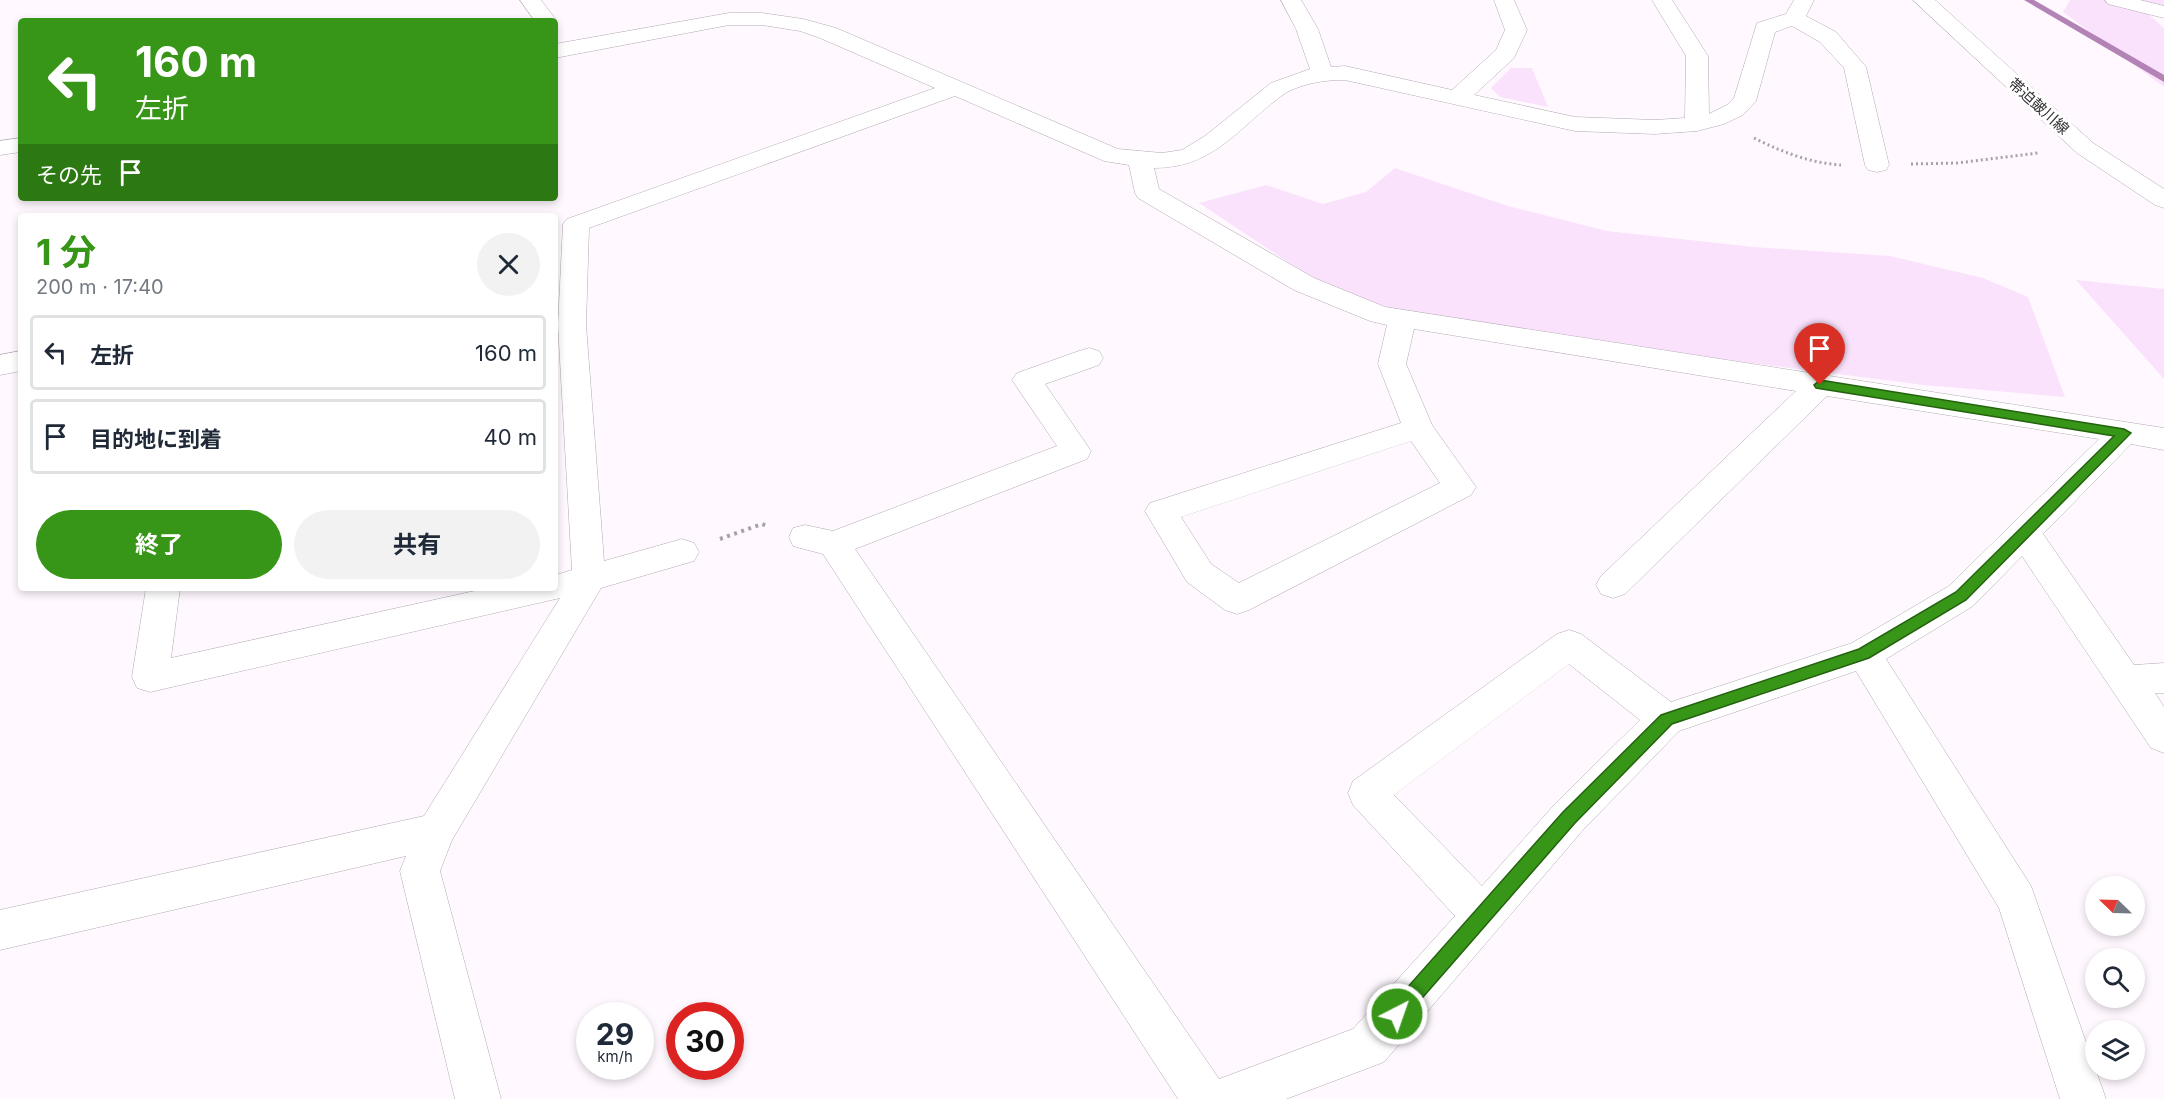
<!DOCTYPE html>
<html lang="ja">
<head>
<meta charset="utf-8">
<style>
  body { margin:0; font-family:Inter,"Noto Sans JP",sans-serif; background:#f2f2f3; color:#1f2937; height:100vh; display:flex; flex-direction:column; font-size:22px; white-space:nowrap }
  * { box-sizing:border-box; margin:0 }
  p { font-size:20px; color:#747a83 }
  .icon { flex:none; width:33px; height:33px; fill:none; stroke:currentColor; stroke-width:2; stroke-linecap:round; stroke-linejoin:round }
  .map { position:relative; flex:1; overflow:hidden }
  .details { position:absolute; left:18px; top:213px; width:540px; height:378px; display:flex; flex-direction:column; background:#fff; border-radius:6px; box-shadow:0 3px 9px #0003 }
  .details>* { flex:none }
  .hud { position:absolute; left:18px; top:18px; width:540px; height:183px; border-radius:6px; box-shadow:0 3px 9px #0003; background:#379617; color:#fff; overflow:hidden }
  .needle { width:39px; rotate:293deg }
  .tools { position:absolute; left:2085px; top:876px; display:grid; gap:12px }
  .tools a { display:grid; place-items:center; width:60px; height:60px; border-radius:50%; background:#fff; box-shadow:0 3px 9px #0003; font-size:30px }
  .speed { position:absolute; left:576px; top:1002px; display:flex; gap:12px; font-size:30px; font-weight:700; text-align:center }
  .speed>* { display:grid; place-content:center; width:78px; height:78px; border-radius:50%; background:#fff; box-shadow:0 3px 9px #0003; line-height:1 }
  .speed small { font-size:15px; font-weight:400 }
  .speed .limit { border:9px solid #d22; background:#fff; color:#111 }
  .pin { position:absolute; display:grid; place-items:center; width:51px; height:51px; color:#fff; margin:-62px -26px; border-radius:50% 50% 50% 0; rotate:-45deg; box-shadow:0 0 6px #0007 }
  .pin .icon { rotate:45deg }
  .me { position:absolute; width:66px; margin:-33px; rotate:41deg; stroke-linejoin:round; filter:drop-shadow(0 0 4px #0008) }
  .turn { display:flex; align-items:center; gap:21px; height:126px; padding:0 18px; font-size:27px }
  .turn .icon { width:78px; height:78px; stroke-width:2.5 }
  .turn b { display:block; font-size:42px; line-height:51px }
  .then { display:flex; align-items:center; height:57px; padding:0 18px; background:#0003; gap:12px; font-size:22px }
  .round { display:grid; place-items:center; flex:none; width:63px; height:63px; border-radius:32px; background:#f2f2f3 }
  .summary { display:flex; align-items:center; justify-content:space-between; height:102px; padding:0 18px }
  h1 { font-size:36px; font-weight:700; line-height:45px; color:#379617 }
  .button { display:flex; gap:12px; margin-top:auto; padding:12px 18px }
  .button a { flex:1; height:69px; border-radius:36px; background:#379617; color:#fff; font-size:24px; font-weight:700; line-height:69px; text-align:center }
  .button a+a { background:#f2f2f3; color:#1f2937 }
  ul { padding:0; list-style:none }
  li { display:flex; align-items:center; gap:18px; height:75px; margin:0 12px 9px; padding:0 6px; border:3px solid #e0e1e3; border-radius:6px }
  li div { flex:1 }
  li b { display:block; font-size:22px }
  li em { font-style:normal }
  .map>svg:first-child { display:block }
</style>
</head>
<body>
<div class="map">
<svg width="2164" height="1099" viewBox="0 0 2164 1099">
  <rect width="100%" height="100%" fill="#fff9ff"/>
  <!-- green -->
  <path fill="#fbe2fc" d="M2070 0H2164V5H2138L2164 28V87L2063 12Z
    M1511 68H1532L1548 107 1500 97 1491 88Z
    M1395 168 1508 206 1607 231 1754 247 1890 256 1983 278 2028 297 2065 397 1924 385 1450 325 1330 290 1199 203 1266 185 1323 204 1366 192Z
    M2076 280 2164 289V379Z"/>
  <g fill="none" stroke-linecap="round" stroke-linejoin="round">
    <!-- stream -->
    <path fill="#b383b6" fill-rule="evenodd" d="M2024 0H2034L2164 75V82Z"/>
    <defs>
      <path id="minor" d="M520 0H541L557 21 555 23V21H535Z
        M1281 0H1301L1318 29 1331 67 1345 66 1452 90 1496 50 1505 30 1494 0H1514L1527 30 1514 58 1474 95 1575 117 1655 120 1685 118 1686 56 1652 0H1672L1708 56 1709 114 1727 105 1734 98 1757 23 1786 14 1794 0H1814L1806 16 1836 32 1866 67 1889 165 1886 170 1877 172 1868 170 1865 165 1844 68 1820 42 1792 26 1775 32 1756 101 1743 115 1724 124 1697 131 1655 134 1575 131 1345 80C1323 80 1306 83 1287 92 1240 124 1217 168 1154 168L1159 189 1314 278 1385 307 2164 428V450L2131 444 2043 534 2134 665 2164 663V693H2155L2164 707V753L2151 748 2022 556 1973 606 1886 659 2031 886 2106 1099H2060L1999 908 1856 671 1679 731 1583 830 1384 1062 1286 1099H1178L823 554 793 546 789 537 793 528 805 525 833 531 1057 446 1012 380 1017 373 1079 351 1089 348 1099 351 1103 358 1099 365 1045 384 1091 451 1087 459 855 549 1219 1079 1353 1029 1455 916 1353 805 1348 793 1353 781 1557 634 1569 630 1581 634 1671 702 1852 643 1949 586 2099 439 1827 396 1625 594 1613 598 1601 594 1596 585 1601 576 1796 391 1414 329 1406 364 1432 425 1476 487 1471 495 1249 610 1237 614 1225 610 1187 582 1145 511 1150 503 1401 423 1378 364 1387 325 1370 321 1294 290 1138 198 1135 193 1129 165 1104 161 955 96 589 228 586 325 604 561 682 539 694 543 699 552 694 561 601 588 452 840 440 871 501 1099H455L400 871 406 856 0 950V910L424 816 560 598 150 692 137 688 132 677 146 588H180L171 658 488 588H555L556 575 572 570 558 325 563 224 567 219 935 88 820 38 800 31 762 25H729L555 58V44L729 13H762L803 19 836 28 1118 149 1162 153 1182 150 1205 136 1271 83 1310 69 1296 29ZM1411 441 1440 483 1239 583 1211 564 1181 517ZM1569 664 1640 720 1555 804 1482 886 1394 795Z
        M1913 0H1935L2093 143 2164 189V208L2155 205 2077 153Z
        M2105 0H2140L2164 6V18L2108 4Z
        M21 138V152L0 155V141Z
        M21 351V371L0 375V355Z"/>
    </defs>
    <!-- minor casing -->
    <use href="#minor" stroke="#b1a9b2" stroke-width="1"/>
    <!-- path-far1 -->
    <path stroke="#a7a2a7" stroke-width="3" stroke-dasharray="2 3" stroke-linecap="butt" d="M1754 138C1782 152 1810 163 1841 165
      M1911 164 1957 163 2038 153"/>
    <!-- path -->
    <path stroke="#a7a2a7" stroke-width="4" stroke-dasharray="3 4.5" stroke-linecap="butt" d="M720 539 762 524 767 526"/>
    <!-- minor -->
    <use href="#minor" fill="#fff" fill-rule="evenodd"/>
  </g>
  <!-- route -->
  <path fill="#379617" stroke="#24620f" stroke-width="1.5" d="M1820 380 2124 429 2131 433 1966 600 1869 658 1672 724 1575 823 1403 1020 1397 1023 1390 1020 1388 1014 1390 1007 1563 812 1661 715 1859 649 1956 592 2114 436 1816 388 1814 385Z"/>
  <g text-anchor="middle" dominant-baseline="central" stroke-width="6" stroke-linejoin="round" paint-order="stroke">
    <!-- far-street labels -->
    <g font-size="15" fill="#312e31" stroke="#fff">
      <text transform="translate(2039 106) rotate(42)">帯迫皷川線</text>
    </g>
  </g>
</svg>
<div class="tools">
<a><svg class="needle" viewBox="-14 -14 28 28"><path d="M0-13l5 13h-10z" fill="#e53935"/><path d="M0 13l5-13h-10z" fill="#747a83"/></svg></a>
<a><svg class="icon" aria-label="search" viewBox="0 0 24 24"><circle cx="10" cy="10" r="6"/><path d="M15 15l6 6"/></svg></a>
<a><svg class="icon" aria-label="layers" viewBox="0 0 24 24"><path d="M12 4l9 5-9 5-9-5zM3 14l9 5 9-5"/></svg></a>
</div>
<div class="speed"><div>29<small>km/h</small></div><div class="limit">30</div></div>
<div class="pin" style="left:1820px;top:385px;background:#d93025"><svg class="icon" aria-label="arrive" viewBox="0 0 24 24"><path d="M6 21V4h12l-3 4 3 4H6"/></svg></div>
<svg class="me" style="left:1397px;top:1014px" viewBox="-20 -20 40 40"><circle r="17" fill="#379617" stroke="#fff" stroke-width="3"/><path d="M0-11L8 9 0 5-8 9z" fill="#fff"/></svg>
<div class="hud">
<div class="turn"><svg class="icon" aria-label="left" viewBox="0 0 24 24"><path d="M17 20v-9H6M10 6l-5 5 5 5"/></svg><div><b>160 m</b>左折</div></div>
<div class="then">その先<svg class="icon" aria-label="arrive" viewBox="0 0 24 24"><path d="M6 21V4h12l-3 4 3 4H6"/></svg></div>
</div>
<section class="details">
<div class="summary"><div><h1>1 分</h1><p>200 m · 17:40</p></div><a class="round"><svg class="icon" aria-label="close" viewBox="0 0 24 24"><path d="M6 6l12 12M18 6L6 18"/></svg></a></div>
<ul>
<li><svg class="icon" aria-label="left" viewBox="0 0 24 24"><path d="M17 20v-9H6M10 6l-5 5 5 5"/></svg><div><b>左折</b></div><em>160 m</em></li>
<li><svg class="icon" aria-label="arrive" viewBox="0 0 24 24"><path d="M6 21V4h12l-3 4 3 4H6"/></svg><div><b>目的地に到着</b></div><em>40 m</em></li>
</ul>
<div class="button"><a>終了</a><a>共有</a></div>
</section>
</div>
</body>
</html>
